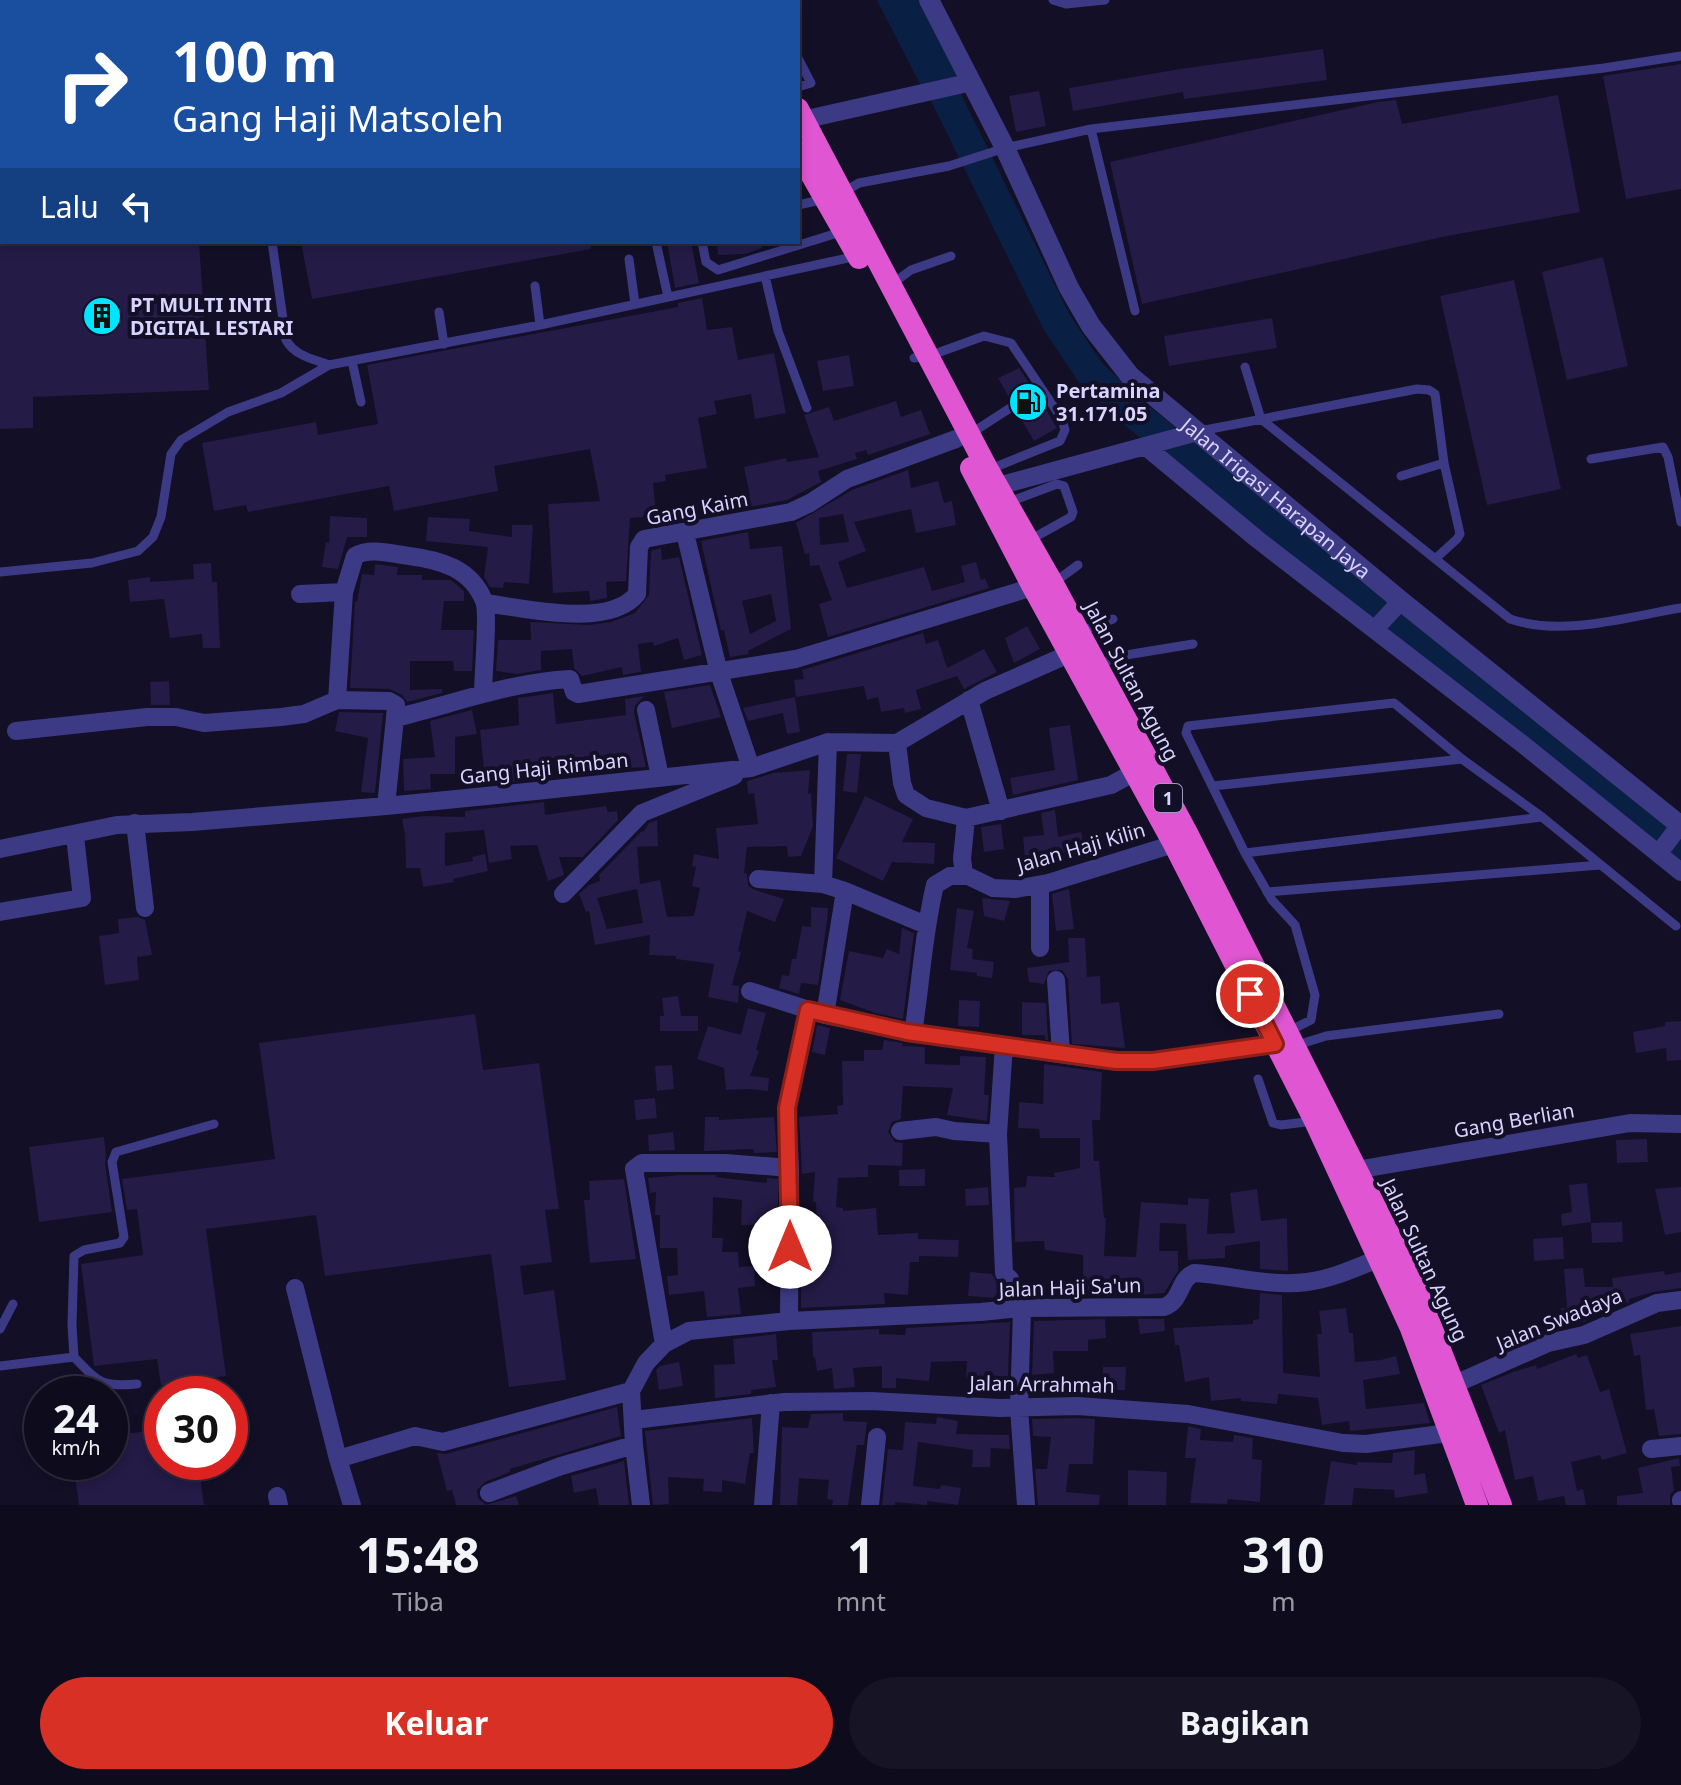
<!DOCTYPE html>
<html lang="id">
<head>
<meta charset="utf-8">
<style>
  body { margin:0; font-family:"Noto Sans",sans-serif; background:#171425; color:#f1f3f6; height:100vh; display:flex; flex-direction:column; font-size:30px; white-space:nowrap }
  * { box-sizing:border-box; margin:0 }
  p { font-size:26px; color:#9b9ba3 }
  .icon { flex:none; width:44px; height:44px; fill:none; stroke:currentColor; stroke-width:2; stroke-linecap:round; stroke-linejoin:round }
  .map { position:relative; height:1505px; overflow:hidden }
  .drawer { display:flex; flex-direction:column; background:#0e0b1c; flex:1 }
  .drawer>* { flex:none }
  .top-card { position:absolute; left:0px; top:0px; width:800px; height:244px; box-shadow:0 4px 12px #0003,0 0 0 2px #2e2b3b; background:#1a4fa0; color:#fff; overflow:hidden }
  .speed { position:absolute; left:24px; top:1376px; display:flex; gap:16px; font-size:40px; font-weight:700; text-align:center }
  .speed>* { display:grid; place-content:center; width:104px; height:104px; border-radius:50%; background:#0e0b1c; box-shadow:0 4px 12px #0003,0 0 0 2px #2e2b3b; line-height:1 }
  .speed small { font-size:20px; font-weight:400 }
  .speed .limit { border:12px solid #d22; background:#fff; color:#111 }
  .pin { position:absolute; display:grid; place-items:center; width:68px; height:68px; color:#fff; margin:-34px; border:4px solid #fff; border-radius:50%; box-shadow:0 2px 8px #0007 }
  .me { position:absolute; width:88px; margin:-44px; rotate:0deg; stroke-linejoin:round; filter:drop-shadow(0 0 6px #0008) }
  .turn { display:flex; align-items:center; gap:28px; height:168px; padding:0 40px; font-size:36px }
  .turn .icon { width:104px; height:104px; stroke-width:2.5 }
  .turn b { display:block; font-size:56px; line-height:68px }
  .then { display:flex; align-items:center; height:76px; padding:0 40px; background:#0003; gap:16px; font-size:30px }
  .eta { display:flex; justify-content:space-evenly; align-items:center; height:136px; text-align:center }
  .eta b { font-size:48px; font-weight:700; line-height:56px }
  .action { display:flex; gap:16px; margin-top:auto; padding:16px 40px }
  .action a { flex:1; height:92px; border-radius:48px; background:#d93025; color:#fff; font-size:32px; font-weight:700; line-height:92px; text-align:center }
  .action a+a { background:#171425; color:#f1f3f6 }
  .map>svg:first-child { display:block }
</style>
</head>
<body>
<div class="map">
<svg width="1681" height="1505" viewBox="0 0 1681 1505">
  <rect width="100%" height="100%" fill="#130f26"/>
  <!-- water -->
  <path fill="#0a1f44" d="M877 0H929L972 82 924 92Z"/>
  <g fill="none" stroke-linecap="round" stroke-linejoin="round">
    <!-- river -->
    <path stroke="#0a1f44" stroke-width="30" d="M898 0 1056 321 1090 372 1126 407 1681 854"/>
  </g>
  <!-- building -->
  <path fill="#241b47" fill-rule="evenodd" d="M1323 49 1327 80 1184 99 1183 92 1073 111 1069 88 1180 69Z
    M1681 64V189L1626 199 1603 76Z
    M1039 91 1046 126 1016 132 1009 96Z
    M1558 95 1580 212 1442 237 1142 304 1110 162 1378 102 1396 100 1402 124Z
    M0 242H199L209 390 33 397V428L0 429Z
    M301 242H590L591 249 312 299Z
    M667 242H691L699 283 675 288Z
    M717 242H762V248L745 254 718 255Z
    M1603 257 1628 366 1567 380 1542 272Z
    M1514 280 1561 489 1487 505 1440 296Z
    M702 298 707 330 732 327 738 360 774 353 786 413 755 419 751 394 714 401 717 414 698 418 707 468 665 475 666 481 653 483 656 516 630 518 626 581 606 582 607 598 590 601 589 591 553 593 548 504 600 501 590 449 494 466 498 491 394 511 389 486 248 512 246 505 214 511 202 443 316 422 318 435 378 424 367 365 678 307V303Z
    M1272 318 1277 348 1169 366 1164 336Z
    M849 355 854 386 823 391 817 361Z
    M1019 368 1031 386 1010 399 998 378Z
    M1039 398 1057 428 1034 441 1017 412Z
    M896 401 901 417 921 410 930 434 868 455 866 450 855 453 857 459 818 471 821 482 787 500 733 510 732 498 750 496 744 467 786 458 787 462 819 457 804 415 829 407 834 421Z
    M908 470 911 488 938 481 944 503 952 501 956 525 916 533 911 509 854 522 866 551 838 562 847 588 924 567 932 591 965 582 961 566 976 562 981 580 985 578 989 588 828 637 819 604 832 600 819 565 810 566 809 553 805 554 796 523 852 490ZM843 514 849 542 820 545 819 518Z
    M330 516 367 518V537H347L338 569 322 567 326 542 329 543Z
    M428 517 470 519 469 531 512 537V525H533L529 584 504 582 503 588 490 587 484 577 488 547 426 541Z
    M748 532 750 549 782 546 791 629 748 651 749 654 730 657 724 630 721 631 701 541ZM771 594 776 621 750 634 742 601Z
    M661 548 662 560 679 557 702 655 684 660 678 638 654 646 653 642 638 644 641 672 623 675 622 667 582 676 574 668 572 649 541 651V670L517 674 496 671 498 640H531L530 622 589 625 611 622 635 613 649 595 651 551Z
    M211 563 212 582H217L220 648H203L202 634 170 638 164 599 130 602 128 580 150 577V582L194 579 193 564Z
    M375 564 398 567 397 575H422V580H451L464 591V601H444L441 630H474L472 671H454L453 661H410V690L442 689V693L407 702 402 695 390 689 350 688 355 601 357 602 362 574 374 575Z
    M1027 626 1040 649 1014 663 1005 638Z
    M923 633 926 644 938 640 947 668 984 649 997 672 964 689 957 676 916 690 921 709 905 713 904 708 881 712 878 697 867 700 864 686 796 697 794 680 804 679 802 670Z
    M169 681 170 705H151L150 682Z
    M710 685 721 717 672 728 664 692Z
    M553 693 556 724 626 715 625 699 644 696 635 706 634 712 646 767 628 768V766L575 773 573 756 544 759V778L500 783 498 768 484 770 480 730 519 725 518 698Z
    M795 697 800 732 787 734 783 713 748 721 743 708Z
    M472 710 477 734 455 737V774H430L431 789 404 791 403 759 435 757 430 721Z
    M339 712 383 713 375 793 361 792 368 738 335 731Z
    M1070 725 1078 780 1013 795 1010 778 1055 770 1049 728Z
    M847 754H861L857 793 843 791Z
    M810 770 808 794 811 793 813 826 801 856 788 857 787 846 747 847 744 873 747 874 748 885 752 889 784 899 775 922 747 911 738 951 741 952 732 985 739 986 738 1003 708 997 714 964 676 959V956L649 955 650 935 595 945 589 911 586 912 579 894 589 885 600 881 599 875 641 832 644 831 649 823 657 820 658 846 637 847 640 884 660 880 667 917 694 916 700 888 692 886 696 867 692 866 694 854 719 859 716 828 758 824 754 793 748 794 747 781 774 773ZM637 889 643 923 607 929 597 898Z
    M865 796 913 819 902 842 935 843 934 864 892 862 883 881 836 858Z
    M544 802 545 815 606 806 608 812 617 811 618 820 583 857H559L564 875 548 881 537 845 510 846 512 859 489 863 484 830 445 833V866L473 861 472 857 485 854 488 871 453 879 454 882 423 887 420 868H406L405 834 402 819 424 816 465 817V811Z
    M1055 810 1058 837 1081 832 1085 850 1025 858 1023 837 1044 835 1041 813Z
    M1001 824 1004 849 984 852 981 827Z
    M1069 889 1074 929 1056 931 1052 894Z
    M982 898 1010 901 1004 921 984 916Z
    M811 907 828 908 827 921 818 985 801 983 799 994 779 988 782 975 789 976 792 959H796L802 926 811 927Z
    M957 908 974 911 967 948 973 949 972 959 994 962 992 978 977 976V973L950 970Z
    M138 917 145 920 152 955 137 957 139 980 105 985 99 936 119 933 118 919Z
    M902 928 914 933 903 1019 875 1013 840 1000 849 951 883 958 887 949 899 954Z
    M1068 938H1085L1087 977 1100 976 1101 1004 1119 1002 1125 1048 1072 1044 1068 979 1062 970 1049 971 1044 984 1029 982 1027 968 1069 962Z
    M678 996 681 1016H698V1031H660V1016H664L662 998Z
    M959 1000 980 1001 979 1027 958 1026Z
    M1022 1002 1046 1003 1048 1040H1045V1035H1022Z
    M748 1008 766 1013 756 1050 759 1051 750 1076 769 1078 768 1091 748 1089 726 1090 724 1068 697 1059 708 1026 741 1035Z
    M475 1014 483 1070 539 1063 559 1209 545 1210 552 1262 520 1266 524 1295 554 1290 566 1380 509 1387 491 1254 325 1276 316 1215 206 1229 226 1376 161 1385 157 1359 94 1366 81 1264 143 1255 137 1209 127 1210 122 1179 275 1159 259 1043Z
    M1681 1021V1060L1667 1061 1666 1048 1636 1053 1633 1032 1665 1026V1022Z
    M817 1025 830 1028 825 1055 812 1052Z
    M884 1040 903 1043 902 1046 925 1047V1064L960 1065V1056L986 1057 984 1095H989L987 1121 947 1115 953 1088 903 1086 901 1119 892 1122 888 1132 895 1142 903 1143 902 1166 868 1165V1177L838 1178 836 1207 843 1208V1211L876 1208 878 1235 918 1233V1239L959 1240 958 1257 919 1256V1262H910L908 1295 884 1293 885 1304 801 1308V1267H818L816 1202H813L815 1172 802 1174 799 1117 838 1114 837 1106 843 1105 842 1061H864V1050H882Z
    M1044 1064 1102 1072 1100 1120H1092L1094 1161H1099L1104 1218H1106L1104 1256 1136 1257 1141 1202 1188 1205V1198L1209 1199 1207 1234 1235 1233 1230 1193 1257 1189 1261 1221 1287 1218 1288 1271 1260 1269V1241L1225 1246V1258L1188 1260 1186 1224 1160 1223 1159 1251H1178V1271L1164 1293 1139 1295V1286H1106L1103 1287V1295L1064 1296 1063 1282H1083V1255L1045 1250 1044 1241 1015 1242 1014 1188 1026 1187 1027 1176 1055 1177 1054 1173 1080 1168V1138H1040L1039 1129 1018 1128 1019 1102 1043 1104Z
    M672 1065 674 1089 657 1091 655 1066Z
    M655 1098 657 1118 636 1120 634 1100Z
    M705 1117H719V1120L774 1117 777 1152 754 1153 753 1149 704 1151Z
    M673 1132 675 1150 649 1151 648 1135Z
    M104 1137 106 1156 105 1163 112 1212 39 1222 29 1147Z
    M1647 1139 1648 1162 1617 1163 1616 1140Z
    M925 1169V1186H899V1170Z
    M679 1175H716V1177L767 1183V1178L778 1179V1224L741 1225 742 1200 713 1197 712 1238H723L722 1252H738L739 1267 754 1266 755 1286 738 1288 741 1314 707 1317 704 1291 669 1295 667 1276 678 1275 677 1248H660V1215H655L656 1192 650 1193 648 1178Z
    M624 1179 636 1259 590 1263 584 1200H590L589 1181Z
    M1587 1183 1591 1222 1562 1226 1561 1214 1572 1212 1569 1185Z
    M988 1187 989 1205 966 1206 965 1189Z
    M1681 1187V1232L1665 1235 1655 1189Z
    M1622 1222 1623 1242 1592 1243 1591 1223Z
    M1563 1237 1564 1259 1534 1261 1533 1239Z
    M1583 1268 1585 1287H1613L1612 1278 1664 1271 1665 1275 1681 1272V1288L1653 1292 1629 1299V1302L1613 1309H1585L1586 1321 1563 1327 1561 1308H1567L1564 1269Z
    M970 1272 992 1274 998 1284 996 1298 968 1296Z
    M1260 1293 1282 1295 1283 1373 1320 1377 1317 1334H1322L1319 1311 1346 1308 1349 1333H1353L1355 1362 1381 1360 1396 1356 1400 1374 1363 1380 1366 1409 1424 1403 1430 1423 1350 1431 1349 1421 1322 1425 1318 1398 1278 1394 1277 1404 1241 1401V1398L1211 1401 1209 1377 1185 1382 1179 1345H1175L1173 1328 1253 1324V1320L1259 1319Z
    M1105 1319 1106 1338 1088 1340V1351H1053L1054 1373 1032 1375 1034 1321Z
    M1138 1319H1164L1165 1331 1140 1334Z
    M1010 1322 1008 1377 988 1375V1379L966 1378 967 1361 931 1362 929 1381 896 1378V1388H882V1366L853 1368 855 1387 834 1389 832 1368 817 1371 815 1357H813L812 1332 879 1329V1334L905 1335 906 1328Z
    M1681 1326V1434L1659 1436 1654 1409 1646 1410 1640 1355 1634 1356 1630 1334Z
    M776 1334 778 1360H772L776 1387 751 1390V1394L715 1398 714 1365 735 1364 733 1339Z
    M1576 1354 1578 1358 1587 1355 1600 1392 1609 1389 1627 1453 1602 1460 1600 1455 1571 1462 1577 1491 1583 1489 1586 1505H1566L1564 1496 1538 1501 1533 1476 1515 1480 1505 1430 1499 1433 1481 1385 1513 1372 1536 1365 1537 1369Z
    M679 1362 683 1386 659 1390 656 1370 660 1366Z
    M1103 1367H1126L1125 1390H1103Z
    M617 1407 621 1436 510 1469V1472L485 1482 477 1490 478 1498 486 1505 516 1496 519 1505H456L452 1490 447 1491 437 1453 446 1454Z
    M843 1413V1421L867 1422 864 1445H857L848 1505H832L833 1500 827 1499 829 1480 799 1478 797 1505H780L782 1427 808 1428 811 1414Z
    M937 1417 958 1421 956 1434 1009 1435 1010 1449 991 1448 990 1467H972L973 1450 918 1442 913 1486 940 1489 941 1485 961 1488 958 1505 927 1501V1505L895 1502V1505H882L888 1449 903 1450 905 1422 936 1424Z
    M752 1418 754 1453H750L745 1484 722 1480V1492L703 1491 704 1479 668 1477 669 1504 653 1505 645 1431Z
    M1078 1418 1095 1419 1093 1464H1069L1066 1492 1100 1495 1099 1505H1038L1035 1469H1047L1051 1437 1033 1436 1032 1419Z
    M1188 1426 1201 1429 1200 1440 1233 1442 1234 1435 1253 1438 1252 1459 1262 1460 1260 1502 1228 1499 1227 1504 1190 1503 1196 1458H1185Z
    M162 1429V1462H198L204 1505H79L73 1462H110V1436Z
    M1415 1450 1414 1475 1425 1473 1428 1493 1395 1498 1394 1490 1354 1488 1352 1505H1324L1331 1461 1357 1465V1462L1392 1463 1393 1453Z
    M1679 1458 1680 1466 1671 1467 1674 1490 1670 1495V1505H1617V1496L1643 1493 1638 1468Z
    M624 1461 629 1505H599L596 1488 574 1493 571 1476Z
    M1128 1470 1167 1472 1166 1505H1128Z"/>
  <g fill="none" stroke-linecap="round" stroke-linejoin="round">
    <!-- service -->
    <path stroke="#3d3a85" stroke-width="9" d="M81 0V2
      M766 0 767 2
      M1053 0 1066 4 1105 0
      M0 49H2
      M798 58 811 83 798 87
      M1091 129 1135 311
      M842 193 859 183 949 166 1005 148 1091 129 1604 68 1681 56
      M798 205 825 199
      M272 242 286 340C295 356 313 359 329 365
      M656 242 668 297
      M702 242 706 262 718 270 844 231
      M629 259 635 304
      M765 276 778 331 807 408
      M892 284 911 270 951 256
      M535 286 540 325
      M439 312 444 344
      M914 358 929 356 984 336 1011 343 1062 419 1065 430 1060 441 988 470
      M352 361 361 402
      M1245 367 1261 419 1510 619C1564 637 1626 617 1681 608
      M1200 431 1417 389 1429 390 1435 394 1444 463 1460 534 1457 539 1435 559
      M970 434 1041 388
      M1591 459 1663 447 1668 457 1681 522
      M1401 476 1444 463
      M1009 502 1057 484 1064 486 1073 512 1071 517 1028 541
      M0 572 92 563 138 551 153 537 161 517 171 454 181 440 228 412 281 393 329 365 540 325 857 256
      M1052 584 1078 565
      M1079 632 1113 619
      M1100 666 1114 657 1193 644
      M1213 786 1462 759
      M1245 853 1542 817
      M1267 892 1600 865
      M1287 1032 1311 1020 1315 995 1295 925 1272 900 1245 853 1186 733 1188 726 1394 703 1462 759 1542 817 1676 926
      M1294 1046 1326 1036 1499 1014
      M1258 1079 1273 1123 1281 1125 1314 1121
      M0 1329 13 1304
      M74 1357C99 1383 101 1387 137 1384
      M0 1366 74 1357 72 1325 74 1256 84 1250 120 1243 124 1237 112 1162 116 1152 214 1124"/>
    <!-- minor -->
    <path stroke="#3d3a85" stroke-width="18" d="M175 0V2
      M0 101 2 102
      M798 121 972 82
      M1145 446 1257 539 1525 746 1681 872
      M998 486 1197 432
      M685 533 719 673 751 768
      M300 594 344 592
      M485 603C525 608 609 629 637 594L639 547 644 539 791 512 810 503 847 479 956 439
      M1375 629 1401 601
      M337 700 344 592 355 556C370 547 392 554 409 556 440 560 471 568 484 601 489 612 483 676 483 693
      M969 700 1001 811
      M646 710 660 777
      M395 718C453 704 510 682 570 679L574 692 578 694 796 659 1033 587
      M16 731 147 717H176L204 723 281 717 304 714 337 700 389 701 396 705 395 718 386 806
      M897 743 902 783 906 795 926 808 966 818 1111 785 1133 773
      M966 818 962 859 964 874 993 888 1016 889 1048 883 1174 844
      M135 823 145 908
      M0 849 117 825 192 822 386 806 536 791 751 768 828 742 897 743 985 691 1069 654
      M1659 853 1680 825
      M758 879 823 884 845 891 825 1015
      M823 884 828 742
      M1040 885V948
      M845 891 926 925
      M563 894 642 813 734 776
      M0 912 82 898 75 836
      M1056 980 1061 1053
      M750 991 825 1015 907 1032 1102 1060 1153 1061 1275 1044
      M913 1033C921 984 923 934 935 885L950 876H966
      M900 1131 936 1127 954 1131 998 1134 1004 1045
      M998 1134 1004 1273 1010 1279 1022 1310 1019 1408 1026 1505
      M1356 1170 1630 1123 1681 1124
      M295 1288 338 1459 415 1436 443 1442 631 1391
      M789 1321 790 1168 787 1108 808 1010
      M664 1344 634 1169 642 1163H725L790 1168
      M1455 1384 1548 1343 1584 1335 1657 1303 1681 1300
      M634 1420 784 1402 871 1401 1000 1408 1078 1406 1188 1414 1343 1443 1366 1444 1448 1433
      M1651 1449 1681 1446
      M338 1459 352 1505
      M489 1493 561 1466 634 1445
      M277 1496 279 1505
      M1681 1500V1501
      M641 1505 634 1445 631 1391 646 1363 664 1344 689 1331 789 1321 981 1312 1021 1308 1164 1307C1182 1301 1178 1280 1194 1273 1231 1275 1269 1287 1307 1282 1332 1279 1355 1268 1378 1259
      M763 1505 771 1403
      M870 1505 877 1437"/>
    <!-- tertiary -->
    <path stroke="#3d3a85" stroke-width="20" id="s1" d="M929 0 1005 148 1069 288 1091 326 1130 376 1401 601 1681 826"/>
    <!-- trunk -->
    <path stroke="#e055d1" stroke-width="22" d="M715 0 716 2
      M735 0 736 2
      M798 109 988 470 1053 584 1187 833 1415 1286 1501 1505
      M798 151 859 258
      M971 468 1033 587 1174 844 1315 1121 1410 1326 1477 1505"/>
  </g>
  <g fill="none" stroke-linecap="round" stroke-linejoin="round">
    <defs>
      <path id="route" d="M790 1247 787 1108 808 1010 907 1032 1116 1061H1153L1275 1044 1250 994"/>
    </defs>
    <!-- route casing -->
    <use href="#route" stroke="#8d1f18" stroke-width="20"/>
    <!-- route -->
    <use href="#route" stroke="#d93025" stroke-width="14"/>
  </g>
  <!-- icons -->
  <defs>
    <symbol id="building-disc" viewBox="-11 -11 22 22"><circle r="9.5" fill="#00e5ff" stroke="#130f26"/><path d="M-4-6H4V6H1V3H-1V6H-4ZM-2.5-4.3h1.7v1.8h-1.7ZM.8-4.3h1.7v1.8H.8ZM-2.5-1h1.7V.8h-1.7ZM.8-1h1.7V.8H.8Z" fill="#111"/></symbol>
    <symbol id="fuel-disc" viewBox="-11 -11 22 22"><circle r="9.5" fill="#00e5ff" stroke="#130f26"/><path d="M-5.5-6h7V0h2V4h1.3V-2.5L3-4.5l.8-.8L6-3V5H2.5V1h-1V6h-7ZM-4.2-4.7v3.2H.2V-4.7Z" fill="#111"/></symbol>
  </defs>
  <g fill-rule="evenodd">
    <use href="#building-disc" x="80" y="294" width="44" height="44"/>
    <use href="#fuel-disc" x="1006" y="380" width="44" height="44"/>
  </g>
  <g text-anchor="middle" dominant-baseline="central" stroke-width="8" stroke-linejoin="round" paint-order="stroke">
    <!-- shield labels -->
    <rect fill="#130f26" stroke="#9e99be" stroke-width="2" x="1154" y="784" width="28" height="28" rx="6"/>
    <g font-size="18" font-weight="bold" fill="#d9d4ff">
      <text x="1168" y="798">1</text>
    </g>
    <!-- poi labels -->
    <g font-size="20" font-weight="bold" fill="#d9d4ff" stroke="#130f26" text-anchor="start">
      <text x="130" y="304">PT MULTI INTI<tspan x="130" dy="23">DIGITAL LESTARI</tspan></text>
      <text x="1056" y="390">Pertamina<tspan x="1056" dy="23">31.171.05</tspan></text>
    </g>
    <!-- street labels -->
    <g font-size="20" fill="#d9d4ff" stroke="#130f26">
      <text stroke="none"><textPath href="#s1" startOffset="618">Jalan Irigasi Harapan Jaya</textPath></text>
      <text transform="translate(697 508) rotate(-11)">Gang Kaim</text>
      <text transform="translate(1132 681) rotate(62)">Jalan Sultan Agung</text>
      <text transform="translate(544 768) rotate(-6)">Gang Haji Rimban</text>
      <text transform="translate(1081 847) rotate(-16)">Jalan Haji Kilin</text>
      <text transform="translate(1514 1120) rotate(-10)">Gang Berlian</text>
      <text transform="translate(1425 1260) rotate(65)">Jalan Sultan Agung</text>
      <text transform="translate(1070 1287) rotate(-2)">Jalan Haji Sa'un</text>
      <text transform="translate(1559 1319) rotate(-22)">Jalan Swadaya</text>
      <text transform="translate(1042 1384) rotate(1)">Jalan Arrahmah</text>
    </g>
  </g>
</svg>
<div class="speed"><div>24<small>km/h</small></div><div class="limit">30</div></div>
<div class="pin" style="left:1250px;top:994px;background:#d93025"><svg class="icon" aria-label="arrive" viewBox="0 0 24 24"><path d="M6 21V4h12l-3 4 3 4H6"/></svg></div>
<svg class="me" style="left:790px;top:1247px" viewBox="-20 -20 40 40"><circle r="19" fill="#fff"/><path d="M0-13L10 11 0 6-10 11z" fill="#d93025"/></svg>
<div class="top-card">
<div class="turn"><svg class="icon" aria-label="right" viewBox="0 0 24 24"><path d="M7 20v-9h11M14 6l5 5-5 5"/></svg><div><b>100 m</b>Gang Haji Matsoleh</div></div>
<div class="then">Lalu<svg class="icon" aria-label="left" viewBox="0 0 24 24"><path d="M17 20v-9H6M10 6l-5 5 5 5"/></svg></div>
</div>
</div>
<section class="drawer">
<div class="eta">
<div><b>15:48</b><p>Tiba</p></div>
<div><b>1</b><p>mnt</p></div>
<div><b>310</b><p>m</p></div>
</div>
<div class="action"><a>Keluar</a><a>Bagikan</a></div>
</section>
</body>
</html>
